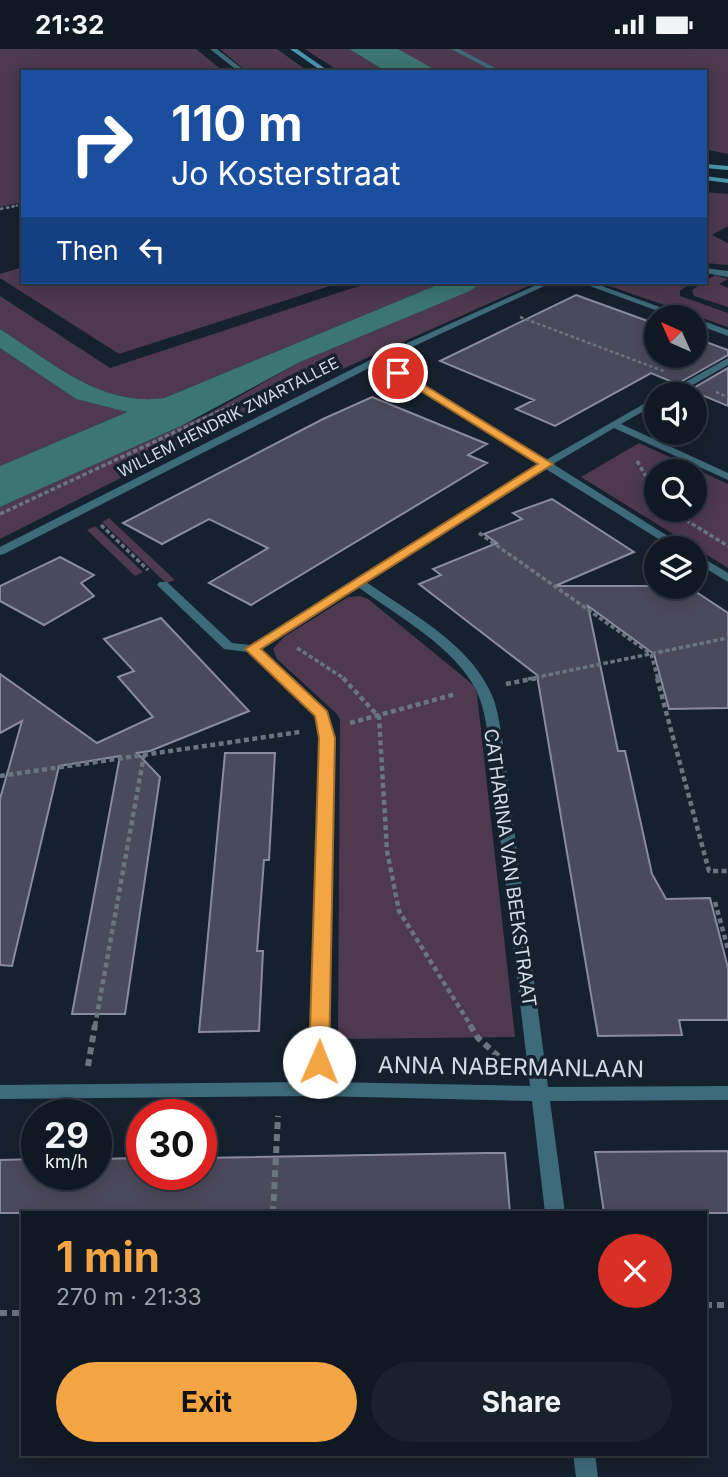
<!DOCTYPE html>
<html lang="en">
<head>
<meta charset="utf-8">
<style>
  body { margin:0; font-family:Inter,sans-serif; background:#19222b; color:#f1f3f6; height:100vh; display:flex; flex-direction:column; font-size:26px; white-space:nowrap }
  * { box-sizing:border-box; margin:0 }
  p { font-size:23px; color:#9ca0a6 }
  .icon { flex:none; width:38px; height:38px; fill:none; stroke:currentColor; stroke-width:2; stroke-linecap:round; stroke-linejoin:round }
  .map { position:relative; flex:1; overflow:hidden }
  .sheet { position:absolute; left:21px; top:1162px; width:686px; height:245px; display:flex; flex-direction:column; background:#101923; border-radius:0px; box-shadow:0 4px 18px #0003,0 0 0 2px #303841 }
  .sheet>* { flex:none }
  .hud { position:absolute; left:21px; top:21px; width:686px; height:214px; border-radius:0px; box-shadow:0 4px 18px #0003,0 0 0 2px #303841; background:#1a4fa0; color:#fff; overflow:hidden }
  .needle { width:46px; rotate:315deg }
  .fabs { position:absolute; left:644px; top:256px; display:grid; gap:14px }
  .fabs a { display:grid; place-items:center; width:63px; height:63px; border-radius:50%; background:#101923; box-shadow:0 4px 18px #0003,0 0 0 2px #303841; font-size:35px }
  .speed { position:absolute; left:21px; top:1050px; display:flex; gap:14px; font-size:35px; font-weight:700; text-align:center }
  .speed>* { display:grid; place-content:center; width:91px; height:91px; border-radius:50%; background:#101923; box-shadow:0 4px 18px #0003,0 0 0 2px #303841; line-height:1 }
  .speed small { font-size:18px; font-weight:400 }
  .speed .limit { border:10px solid #d22; background:#fff; color:#111 }
  .pin { position:absolute; display:grid; place-items:center; width:60px; height:60px; color:#fff; margin:-30px; border:4px solid #fff; border-radius:50%; box-shadow:0 2px 7px #0007 }
  .me { position:absolute; width:77px; margin:-38px; rotate:1deg; stroke-linejoin:round; filter:drop-shadow(0 0 5px #0008) }
  .turn { display:flex; align-items:center; gap:24px; height:147px; padding:0 35px; font-size:32px }
  .turn .icon { width:91px; height:91px; stroke-width:2.5 }
  .turn b { display:block; font-size:49px; line-height:60px }
  .then { display:flex; align-items:center; height:66px; padding:0 35px; background:#0003; gap:14px; font-size:26px }
  .round { display:grid; place-items:center; flex:none; width:74px; height:74px; border-radius:37px; background:#19222b }
  .overview { display:flex; align-items:center; justify-content:space-between; height:119px; padding:0 35px }
  h1 { font-size:42px; font-weight:700; line-height:52px; color:#f3a443 }
  .button { display:flex; gap:14px; margin-top:auto; padding:14px 35px }
  .button a { flex:1; height:80px; border-radius:42px; background:#f3a443; color:#111; font-size:28px; font-weight:700; line-height:80px; text-align:center }
  .button a+a { background:#19222b; color:#f1f3f6 }
  .status { display:flex; justify-content:space-between; align-items:center; height:49px; padding:0 35px; background:#101923; direction:ltr }
  .status svg { height:19px; fill:currentColor }
  .map>svg:first-child { display:block }
</style>
</head>
<body>
<div class="status"><b>21:32</b><svg viewBox="0 0 49 12"><path d="M0 12V9h3v3zM5 12V6h3v6zM10 12V3h3v9zM15 12V0h3v12zM26 1h20v11H26zM47 4h2v5h-2z"/></svg></div>
<div class="map">
<svg width="728" height="1428" viewBox="0 0 728 1428">
  <rect width="100%" height="100%" fill="#16212f"/>
  <!-- green -->
  <path fill="#4e394f" fill-rule="evenodd" d="M0 0H196L223 22 23 23V153L0 158Z
    M220 0H277L309 23H247Z
    M305 0H349L387 23H340Z
    M378 0H728V105L705 100V23H420Z
    M705 143 728 145V177L712 186 728 194V216L705 214Z
    M23 218V233H342L119 305 0 229V225Z
    M715 226 728 230 719 235 728 239V258L694 247 692 241Z
    M371 233H444L164 349C100 358 51 312 0 280V247L110 319Z
    M483 233H537L291 343 0 490V458L210 364 300 313 470 242Z
    M598 233H692L680 242V247L728 264V278Z
    M0 299 76 350 127 363 0 417Z
    M639 394 728 435V519L581 428ZM656 422H695V460H656Z
    M109 469 175 531 166 534 102 473Z
    M95 477 143 523 135 527 87 481Z
    M360 547 368 550 460 625 473 636 477 645 515 988 338 990 340 671 337 665 277 610 273 600 284 588 348 548Z"/>
  <!-- water -->
  <path fill="#3b766f" d="M349 0H398L439 23H387Z
    M444 233H483L470 242 300 313 181 377 0 458V417L127 363 76 350 0 299V280C51 312 100 358 164 349Z"/>
  <!-- building -->
  <path fill="#4b495c" stroke="#8c8a9f" stroke-width="2" d="M576 246 656 275V306H695V289L728 301V306L677 335 651 324 555 377 516 360 534 351 440 312Z
    M728 319V357L690 341Z
    M372 348 487 395 468 406 487 414 251 556 209 534 268 499 209 470 162 495 123 474 323 370Z
    M552 450 634 503 555 537H687L728 564V659L669 660 654 605 588 557 618 702H625L652 825 666 850 710 849 728 919V971H679L682 986 598 987 537 626 419 535 441 526 433 520 497 494 484 485 522 470 513 464Z
    M60 508 94 526 81 534 94 547 44 576 0 552V537Z
    M161 569 249 662 150 702 137 704 160 728 125 965H72L120 707 59 717 12 917 0 916V750L22 672 0 684V625L97 694 153 668 118 628 134 622 104 590Z
    M225 704H275L269 811H264L257 902H263L259 982 199 983Z
    M728 1102V1164H604L595 1103Z
    M486 1104H505L510 1164H0V1111L37 1110V1125H96V1110L142 1109V1125H201V1109Z"/>
  <g fill="none" stroke-linecap="round" stroke-linejoin="round">
    <!-- path-far4 -->
    <path stroke="#6b7581" stroke-width="2" stroke-dasharray="2.5 2" stroke-linecap="butt" d="M7 159 23 155"/>
    <!-- path-far3 -->
    <path stroke="#6b7581" stroke-width="2.5" stroke-dasharray="3.5 2.5" stroke-linecap="butt" d="M0 160 15 157
      M520 268 666 323
      M716 343 728 348
      M216 364 237 354"/>
    <!-- path-far2 -->
    <path stroke="#6b7581" stroke-width="3.5" stroke-dasharray="4.5 2.5" stroke-linecap="butt" d="M637 412 656 444
      M668 460 728 497
      M0 465 220 362
      M101 476 148 521
      M479 484 651 605 658 630
      M297 599 345 630
      M528 630 728 589"/>
    <!-- path-far1 -->
    <path stroke="#6b7581" stroke-width="4.5" stroke-dasharray="5 3.5" stroke-linecap="butt" d="M343 629 379 668 387 802 399 862 471 977
      M657 629 709 822H728
      M506 635 537 629
      M350 674 456 645
      M0 727 300 683
      M715 853 728 900
      M95 977 144 706"/>
    <!-- path -->
    <path stroke="#6b7581" stroke-width="6" stroke-dasharray="7 5" stroke-linecap="butt" d="M470 976 478 989 508 1016
      M88 1017 95 976
      M273 1164 278 1067
      M705 1256H728
      M0 1264H23"/>
    <!-- street -->
    <path fill="#3e6b7a" fill-rule="evenodd" d="M210 0H217L245 22 239 23Z
      M451 0H459L503 23H495Z
      M705 219 728 222V228L705 224Z
      M543 233H553L384 311 546 411 656 348V355L621 375 728 424V431L614 379 553 415 687 499H673L546 420 366 533C409 563 465 592 489 640 497 655 499 672 502 688L548 1038 728 1037V1051L550 1052 565 1164H545L532 1052 319 1047 0 1050V1036L310 1033 320 689 316 666 248 603 224 600 157 536 159 533H167L232 594 250 596 538 415 377 315 4 505 0 506V498L374 309ZM358 538C396 566 455 598 476 641 483 655 486 672 488 688L530 1037 328 1033 334 689 327 662 260 601Z
      M579 233H591L687 268H674Z
      M695 269 728 281V287L695 275Z
      M728 309V316L677 345H664Z
      M695 504 728 524V533L695 513Z
      M573 1405H595L598 1428H576Z"/>
    <!-- secondary -->
    <path fill="#4996ad" fill-rule="evenodd" d="M290 0H297L330 23H323Z
      M705 115 728 117V121L705 119Z
      M705 127 728 130V134L705 131Z"/>
  </g>
  <!-- route -->
  <path fill="#f3a443" stroke="#9e6b2c" stroke-width="2" d="M398 320 553 415 261 600 327 662 335 689 329 1013 326 1019H312L309 1013 319 689 315 667 245 600 538 415 395 326 393 324Z"/>
  <g text-anchor="middle" dominant-baseline="central" stroke-width="7" stroke-linejoin="round" paint-order="stroke">
    <!-- far-street labels -->
    <g font-size="16" fill="#d3dbe4" stroke="#16212f">
      <text transform="translate(228 368) rotate(-27)">WILLEM HENDRIK ZWARTALLEE</text>
    </g>
    <!-- street labels -->
    <g font-size="19" fill="#d3dbe4" stroke="#16212f">
      <text transform="translate(510 819) rotate(82)">CATHARINA VAN BEEKSTRAAT</text>
    </g>
    <!-- near-street labels -->
    <g font-size="23" fill="#d3dbe4" stroke="#16212f">
      <text transform="translate(511 1018) rotate(1)">ANNA NABERMANLAAN</text>
    </g>
  </g>
</svg>
<div class="fabs">
<a><svg class="needle" viewBox="-14 -14 28 28"><path d="M0-13l5 13h-10z" fill="#e53935"/><path d="M0 13l5-13h-10z" fill="#9ca0a6"/></svg></a>
<a><svg class="icon" aria-label="sound" viewBox="0 0 24 24"><path d="M4 9h4l5-4v14l-5-4H4zM17 9q2 3 0 6"/></svg></a>
<a><svg class="icon" aria-label="search" viewBox="0 0 24 24"><circle cx="10" cy="10" r="6"/><path d="M15 15l6 6"/></svg></a>
<a><svg class="icon" aria-label="layers" viewBox="0 0 24 24"><path d="M12 4l9 5-9 5-9-5zM3 14l9 5 9-5"/></svg></a>
</div>
<div class="speed"><div>29<small>km/h</small></div><div class="limit">30</div></div>
<div class="pin" style="left:398px;top:324px;background:#d93025"><svg class="icon" aria-label="arrive" viewBox="0 0 24 24"><path d="M6 21V4h12l-3 4 3 4H6"/></svg></div>
<svg class="me" style="left:319px;top:1013px" viewBox="-20 -20 40 40"><circle r="19" fill="#fff"/><path d="M0-13L10 11 0 6-10 11z" fill="#f3a443"/></svg>
<div class="hud">
<div class="turn"><svg class="icon" aria-label="right" viewBox="0 0 24 24"><path d="M7 20v-9h11M14 6l5 5-5 5"/></svg><div><b>110 m</b>Jo Kosterstraat</div></div>
<div class="then">Then<svg class="icon" aria-label="left" viewBox="0 0 24 24"><path d="M17 20v-9H6M10 6l-5 5 5 5"/></svg></div>
</div>
<section class="sheet">
<div class="overview"><div><h1>1 min</h1><p>270 m · 21:33</p></div><a class="round" style="background:#d93025;color:#fff"><svg class="icon" aria-label="close" viewBox="0 0 24 24"><path d="M6 6l12 12M18 6L6 18"/></svg></a></div>
<div class="button"><a>Exit</a><a>Share</a></div>
</section>
</div>
</body>
</html>
